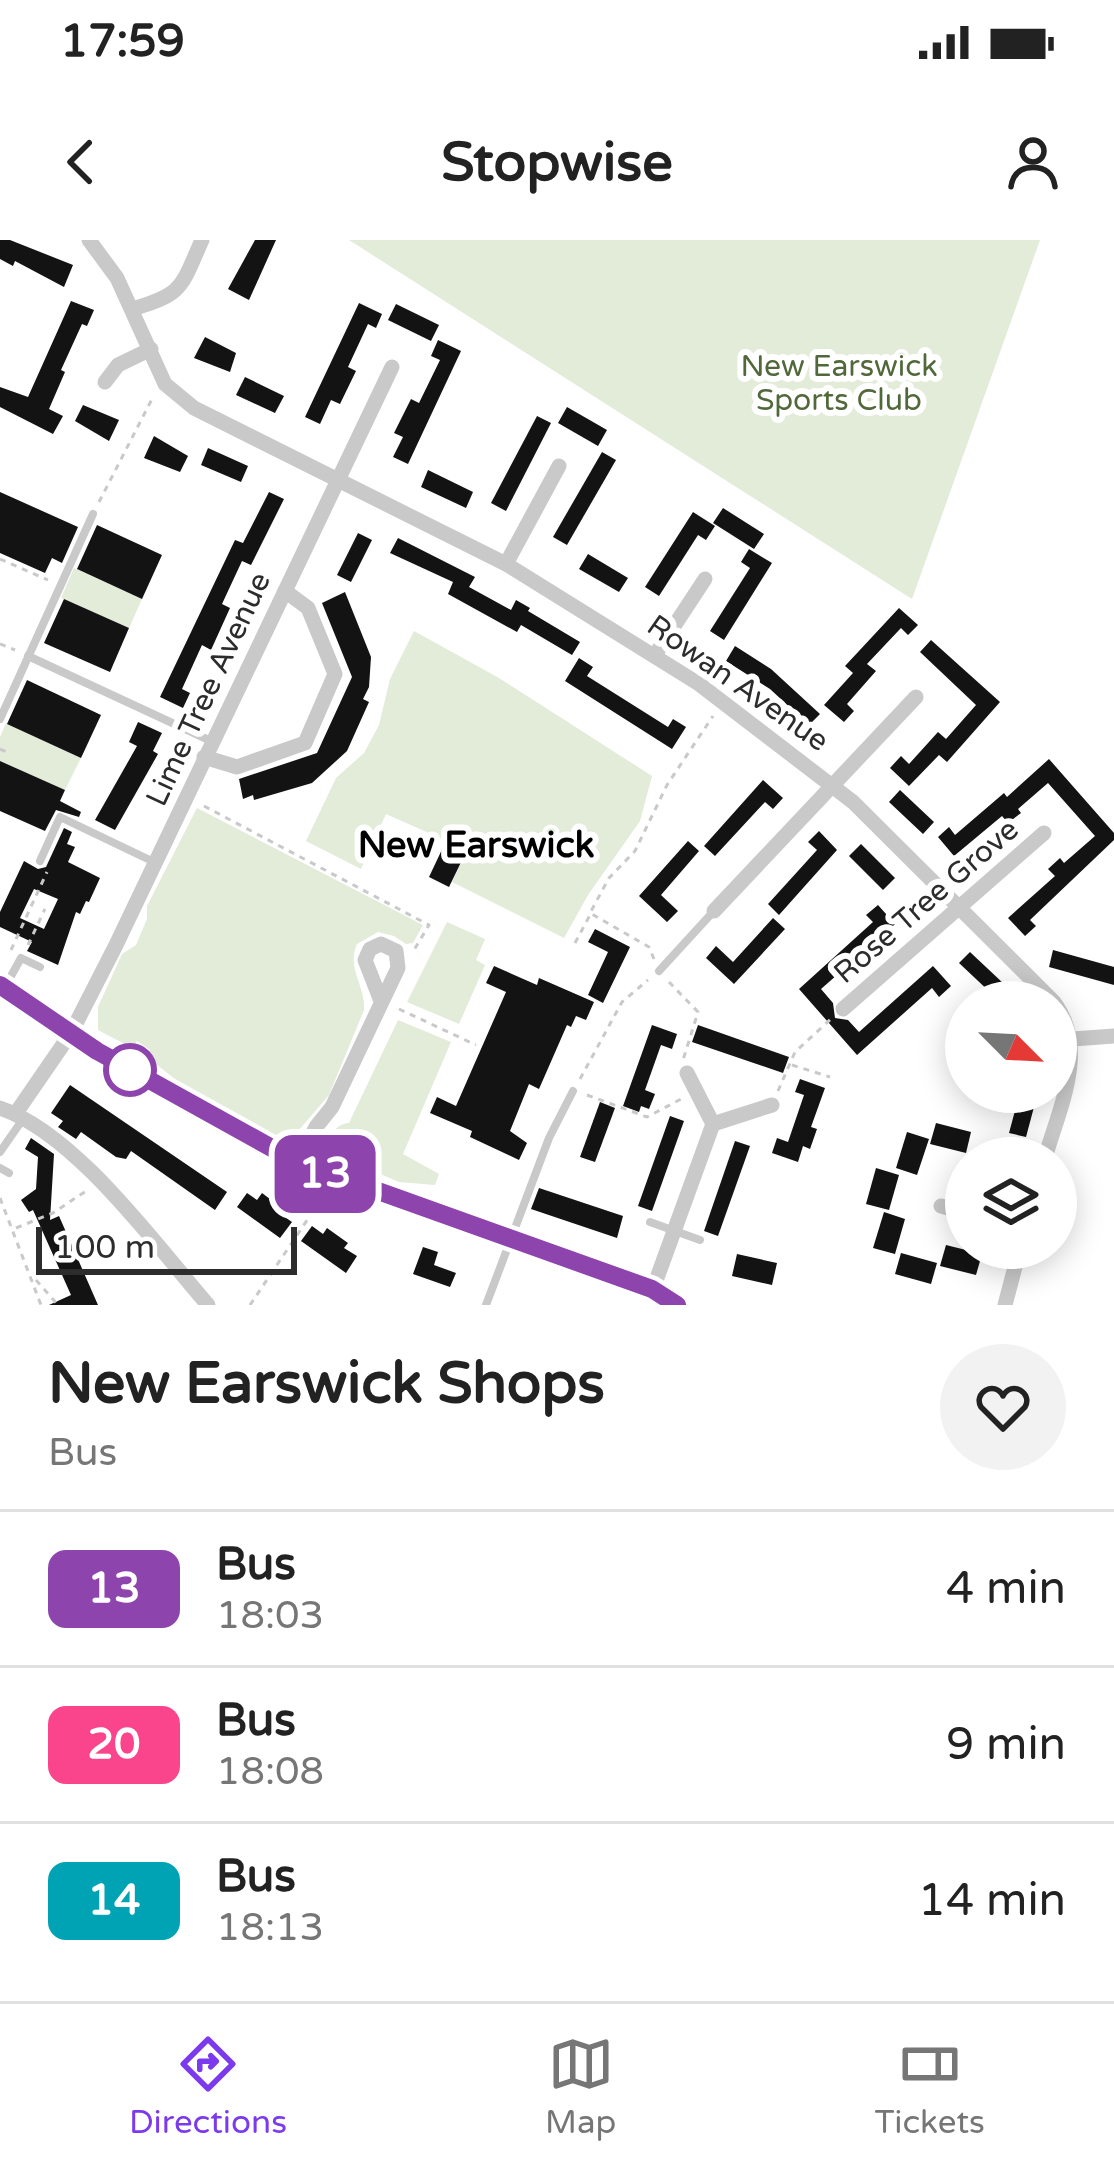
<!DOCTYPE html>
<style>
:root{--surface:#fff;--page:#f2f2f2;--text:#222;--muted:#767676;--line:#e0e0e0;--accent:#7c3aed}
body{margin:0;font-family:"Varela Round",sans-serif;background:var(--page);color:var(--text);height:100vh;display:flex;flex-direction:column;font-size:45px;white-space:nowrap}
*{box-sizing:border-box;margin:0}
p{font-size:39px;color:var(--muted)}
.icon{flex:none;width:66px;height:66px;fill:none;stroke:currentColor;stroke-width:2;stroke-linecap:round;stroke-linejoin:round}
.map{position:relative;height:1065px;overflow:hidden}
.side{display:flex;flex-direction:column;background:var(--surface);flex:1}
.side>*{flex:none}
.badge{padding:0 24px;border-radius:18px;font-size:42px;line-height:78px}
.needle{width:78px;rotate:114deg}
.tools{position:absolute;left:945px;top:741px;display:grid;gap:24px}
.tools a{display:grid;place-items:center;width:132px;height:132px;border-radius:50%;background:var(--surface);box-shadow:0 6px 30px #0003;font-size:60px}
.scale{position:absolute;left:36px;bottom:30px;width:261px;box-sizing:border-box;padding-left:12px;border:6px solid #2c2c2c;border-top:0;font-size:33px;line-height:42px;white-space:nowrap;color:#2c2c2c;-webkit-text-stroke:9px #fff;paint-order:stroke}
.map>.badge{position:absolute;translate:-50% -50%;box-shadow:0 0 0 6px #fff}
.round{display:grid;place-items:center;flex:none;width:126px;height:126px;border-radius:63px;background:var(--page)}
.headline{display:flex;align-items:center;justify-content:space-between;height:204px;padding:0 48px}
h1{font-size:57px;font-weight:700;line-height:90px}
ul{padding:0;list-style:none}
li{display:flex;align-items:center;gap:36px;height:156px;padding:0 48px;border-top:3px solid var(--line)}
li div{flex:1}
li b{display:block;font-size:45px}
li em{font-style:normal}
li .badge{min-width:132px;font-weight:700;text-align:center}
.status{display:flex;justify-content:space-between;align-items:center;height:84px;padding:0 60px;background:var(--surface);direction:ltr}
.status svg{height:33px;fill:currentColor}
header{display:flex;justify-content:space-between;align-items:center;height:156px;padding:0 48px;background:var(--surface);font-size:54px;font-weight:700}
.dock{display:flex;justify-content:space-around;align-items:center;height:168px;border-top:3px solid var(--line);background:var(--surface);font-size:33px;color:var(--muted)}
.dock a{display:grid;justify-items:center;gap:6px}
.dock .active{color:var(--accent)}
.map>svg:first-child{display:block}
</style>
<div class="status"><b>17:59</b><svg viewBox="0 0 49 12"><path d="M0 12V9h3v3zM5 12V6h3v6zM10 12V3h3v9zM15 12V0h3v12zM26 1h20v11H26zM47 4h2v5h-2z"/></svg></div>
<header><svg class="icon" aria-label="back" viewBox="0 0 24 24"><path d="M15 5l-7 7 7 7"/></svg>Stopwise<svg class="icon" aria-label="person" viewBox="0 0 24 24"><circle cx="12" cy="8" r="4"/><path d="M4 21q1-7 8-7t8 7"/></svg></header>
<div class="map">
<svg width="1114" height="1065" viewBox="0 0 1114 1065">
<rect width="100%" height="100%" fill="#fff"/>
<g fill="#e3ebd9">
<polygon points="349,0 1040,0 912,359"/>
<polygon points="74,328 142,359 129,388 61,358"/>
<polygon points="414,391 499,438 652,536 640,581 588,655 564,698 452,642 467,610 386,574 361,629 306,601 336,538 364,513 379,485 390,439"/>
<polygon points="6,483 81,518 65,550 0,521 0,497"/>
<path d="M197 568 423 685 413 703 406 704 394 696 378 692 357 704C346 729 366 746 364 770L329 855 293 897 279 899 189 850 147 817 150 810 137 801 132 808 98 790V767L122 714 136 705 147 679V666Z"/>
<polygon points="447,682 485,699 476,720 485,725 459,784 407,762"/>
<path d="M398 780 451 802 403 914 439 934 435 945 399 942 329 912C326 898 335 884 349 883Z"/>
</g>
<g fill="#131313" fill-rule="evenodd">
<polygon points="0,0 10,0 73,25 64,47 15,21 13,26 0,19"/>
<polygon points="255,0 276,0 249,60 228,49"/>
<polygon points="71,61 94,70 87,86 82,84 61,130 65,132 49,169 63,176 53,194 0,167 0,147 28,157"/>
<polygon points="359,63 382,74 376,88 368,84 348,127 356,131 340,164 331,160 320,184 305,177"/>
<polygon points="396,64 439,85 431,101 388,80"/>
<polygon points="205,97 236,113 230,132 194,118"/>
<polygon points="438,100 461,111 408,224 393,217 403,197 394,193 411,159 419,163 440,120 431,116"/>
<polygon points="245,137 284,156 275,173 236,155"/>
<polygon points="83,165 119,180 109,201 75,181"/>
<polygon points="567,167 607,190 598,206 558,183"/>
<polygon points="537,176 551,183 506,271 491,263"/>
<polygon points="154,196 188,216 180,232 144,218"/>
<polygon points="208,208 248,226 241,242 201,225"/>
<polygon points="602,212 616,220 567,305 553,297"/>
<polygon points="428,230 473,252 466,268 421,247"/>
<polygon points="0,252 78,287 62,323 52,318 45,333 0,313"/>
<polygon points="269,252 284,259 251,325 242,321 222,364 230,368 211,410 202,405 182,449 190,453 183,468 160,457 235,300 243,303"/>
<polygon points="723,268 764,294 754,309 713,283"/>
<polygon points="693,272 715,286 706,300 698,295 659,356 645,347"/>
<polygon points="97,285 162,315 142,359 77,329"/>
<polygon points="358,293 372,300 351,342 337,335"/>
<polygon points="398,298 475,337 469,347 511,370 516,360 530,368 528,371 580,402 572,415 521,385 517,392 448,354 453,342 390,313"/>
<polygon points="749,309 772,323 724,400 710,391 750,328 741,322"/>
<polygon points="588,314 628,338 619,352 579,329"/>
<polygon points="345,352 371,417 369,447 363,459 369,462 347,511 312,543 254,560 253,555 243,559 239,539 317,513 352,437 322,363"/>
<polygon points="64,359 129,388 110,432 44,403"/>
<polygon points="899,368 918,385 908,395 901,388 867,424 876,431 847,464 854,471 844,482 824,465 853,433 845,426"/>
<polygon points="931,400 1000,462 947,522 939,515 909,546 890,528 901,516 909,524 938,492 946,499 976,465 920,412"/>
<polygon points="735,406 771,429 820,474 809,485 770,449 726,421"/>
<polygon points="579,418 593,427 587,436 668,487 673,479 686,487 672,509 565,441"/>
<polygon points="27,440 101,475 81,518 7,484"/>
<polygon points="138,482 162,493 153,511 158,514 115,590 95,580 137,506 129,502"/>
<polygon points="1049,519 1114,593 1114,600 1030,680 1036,686 1025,696 1008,678 1055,636 1048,629 1060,618 1064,623 1095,596 1048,543 1018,569 1021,573 1008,583 1002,576 954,616 938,597 949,587 955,595 1004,553 1007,557"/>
<polygon points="0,521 65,550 60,561 81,572 79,577 56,570 45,591 0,571"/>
<polygon points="763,540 783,558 773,569 765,562 715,616 704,606"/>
<polygon points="900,550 934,582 923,594 889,562"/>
<path d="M64 588 72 592 67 604 75 607 68 622 100 638 89 662 86 661 80 674 76 672 58 725 27 711 32 702 0 687V672L24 621 38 629 46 627ZM34 649 58 659 44 689 20 678Z"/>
<polygon points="819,591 837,610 779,675 768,664 817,610 808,602"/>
<polygon points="446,601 467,610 449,647 429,637"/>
<polygon points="688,601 699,611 661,655 678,671 667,682 639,656"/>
<polygon points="861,604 895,638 883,650 849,616"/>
<polygon points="878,665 895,684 821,749 833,763 835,778 848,780 859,792 933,726 951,746 939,757 932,748 857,815 799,749 873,682 866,675"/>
<polygon points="773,678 785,689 734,744 706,718 716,706 733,722"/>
<polygon points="595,689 630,707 603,763 588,755 608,712 588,702"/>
<polygon points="1053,710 1114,727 1114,745 1049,727"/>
<polygon points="970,712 1004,744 993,755 959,723"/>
<polygon points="494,726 537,745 539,738 594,762 586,780 576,776 571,787 567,785 539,849 529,844 510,891 527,903 519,920 470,897 472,891 430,873 437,857 456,866 506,752 486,743"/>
<polygon points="652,785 677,794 672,809 661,805 645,850 655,854 649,869 641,866 639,872 623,866"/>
<polygon points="698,785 789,817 783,833 692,802"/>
<polygon points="800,839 825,848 811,887 817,889 810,909 803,906 798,922 772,913 777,898 788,902 804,855 795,852"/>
<polygon points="70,845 227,952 215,970 131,911 126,919 116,917 81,892 76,899 58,887 63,881 51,873"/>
<polygon points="1020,852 1038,852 1026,897 1009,893"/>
<polygon points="600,862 615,868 595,922 580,917"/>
<polygon points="670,876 684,881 652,971 638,966"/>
<polygon points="936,883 971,892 966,913 930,904"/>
<polygon points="907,892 929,899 917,935 896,928"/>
<polygon points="31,898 54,914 50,980 59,976 98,1065 49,1065 71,1055 33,970 29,972 21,960 36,949 38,917 25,909"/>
<polygon points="735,901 750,906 718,996 704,991"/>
<polygon points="876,928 899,935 889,970 866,964"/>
<polygon points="539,948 623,976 617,998 531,969"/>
<polygon points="247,953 257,960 262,953 282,968 279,973 292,982 280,998 237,967"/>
<polygon points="884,972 905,979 895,1014 873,1008"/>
<polygon points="312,986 323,994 327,988 348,1003 344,1008 357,1016 346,1033 301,1001"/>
<polygon points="946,1005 982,1014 976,1035 940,1026"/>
<polygon points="423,1007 438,1012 434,1025 456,1033 450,1047 413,1034"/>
<polygon points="901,1013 937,1023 931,1044 895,1034"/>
<polygon points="737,1014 777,1023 772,1045 732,1036"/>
</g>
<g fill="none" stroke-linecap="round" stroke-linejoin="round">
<g stroke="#c9c9c9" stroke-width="3" stroke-dasharray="6 6" stroke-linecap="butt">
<polyline points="99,262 152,159"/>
<polyline points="0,319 48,340"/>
<polyline points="0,404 15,410"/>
<polyline points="0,509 11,514"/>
<polyline points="204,566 429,685 414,710"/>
<polyline points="575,703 590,675"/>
<polyline points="28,705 45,669"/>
<polyline points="11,710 47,632"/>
<polyline points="654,719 649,707 590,673 609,638 635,611 667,545 713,476"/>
<polyline points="669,742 698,772 683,820"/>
<polyline points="399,769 476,805"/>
<polyline points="792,825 830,837"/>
<polyline points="580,839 622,762 648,740"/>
<polyline points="778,851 795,812 832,778"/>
<polyline points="587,855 647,877 683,858"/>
<polyline points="0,958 41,1065"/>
<polyline points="16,988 53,973 86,951"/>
<polyline points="36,1040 58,1065"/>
<polyline points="250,1065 324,955"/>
</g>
<g stroke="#c9c9c9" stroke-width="8">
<polyline points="28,416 211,501"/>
<polyline points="0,479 93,274"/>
<polyline points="40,621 60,577 154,622"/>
<polyline points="659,731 713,672"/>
<polyline points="5,747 21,718 40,727"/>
<polyline points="0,912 23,879"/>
<polyline points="0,928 9,933"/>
<polyline points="650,982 700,1000"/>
<polyline points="486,1065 549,898 573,851"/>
</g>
<g stroke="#c9c9c9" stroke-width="15">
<polyline points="89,0 117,38 165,144 194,168 506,324 699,444 853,562 1054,762"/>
<path d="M132 69C184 54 181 47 202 0"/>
<polyline points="105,142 118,125 151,109"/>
<polyline points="506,324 559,226"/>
<polyline points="655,415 705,339"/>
<polyline points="204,517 237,527 305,503 335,434 308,368 285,351"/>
<polyline points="714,671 916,457"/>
<polyline points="843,769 1044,593"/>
<polyline points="1073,799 1114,796"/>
<path d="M0 868C75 893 155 1004 208 1065"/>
<polyline points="16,873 71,793 116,705 392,127"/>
<polyline points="713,884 772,865"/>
<path d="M1045 918C1059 869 1088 811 1056 765"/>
<polyline points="297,922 316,887 332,867 398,728 396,711 381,704 370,709 365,720 381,761"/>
<polyline points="941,966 966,973"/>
<polyline points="653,1049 713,884 687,833"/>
<polyline points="1005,1065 1020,1008"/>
</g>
<polyline stroke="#b6b6b6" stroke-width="21" points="0,745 97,811 297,922 653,1049 677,1065"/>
</g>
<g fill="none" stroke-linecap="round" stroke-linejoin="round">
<g stroke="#fff" stroke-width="27">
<polyline id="line" points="0,745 97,811 297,922 652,1049 677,1065"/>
</g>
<use href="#line" stroke="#8e44ad" stroke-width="18"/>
</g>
<circle fill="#fff" stroke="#8e44ad" stroke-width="6" cx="130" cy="830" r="24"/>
<g text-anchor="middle" stroke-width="12" stroke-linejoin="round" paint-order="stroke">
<g font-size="30" fill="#51683a" stroke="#fff">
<text x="839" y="136">New Earswick<tspan x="839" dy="34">Sports Club</tspan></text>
</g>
<g font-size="30" fill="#2c2c2c" stroke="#fff">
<text transform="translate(738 443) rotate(35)" y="10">Rowan Avenue</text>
<text transform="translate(208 449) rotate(-65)" y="10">Lime Tree Avenue</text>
<text transform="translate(926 661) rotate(-41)" y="10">Rose Tree Grove</text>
</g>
<g font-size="36" font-weight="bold" fill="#000" stroke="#fff">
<text x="476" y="617">New Earswick</text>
</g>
</g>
</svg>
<div class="tools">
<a><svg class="needle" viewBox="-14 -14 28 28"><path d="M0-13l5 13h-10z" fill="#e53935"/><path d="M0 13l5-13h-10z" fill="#767676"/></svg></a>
<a><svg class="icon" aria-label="layers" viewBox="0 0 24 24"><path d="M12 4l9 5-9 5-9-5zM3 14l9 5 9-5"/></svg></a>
</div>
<div class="scale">100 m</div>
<b class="badge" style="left:325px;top:934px;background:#8e44ad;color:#fff">13</b>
</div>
<section class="side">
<div class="headline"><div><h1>New Earswick Shops</h1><p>Bus</p></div><a class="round"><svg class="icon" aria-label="heart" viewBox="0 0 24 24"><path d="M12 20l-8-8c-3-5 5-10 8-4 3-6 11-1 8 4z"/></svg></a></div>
<ul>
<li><span class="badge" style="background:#8e44ad;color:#fff">13</span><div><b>Bus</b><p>18:03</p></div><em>4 min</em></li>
<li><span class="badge" style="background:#fa448c;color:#fff">20</span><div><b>Bus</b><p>18:08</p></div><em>9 min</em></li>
<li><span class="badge" style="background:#00a3b4;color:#fff">14</span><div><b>Bus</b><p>18:13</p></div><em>14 min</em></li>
</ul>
</section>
<nav class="dock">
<a class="active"><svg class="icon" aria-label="directions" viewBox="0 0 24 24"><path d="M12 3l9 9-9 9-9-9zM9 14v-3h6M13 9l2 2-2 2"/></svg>Directions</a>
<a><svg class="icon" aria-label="map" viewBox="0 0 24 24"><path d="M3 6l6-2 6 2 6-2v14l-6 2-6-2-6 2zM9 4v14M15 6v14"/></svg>Map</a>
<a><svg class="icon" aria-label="tickets" viewBox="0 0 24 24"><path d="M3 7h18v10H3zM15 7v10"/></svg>Tickets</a>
</nav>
